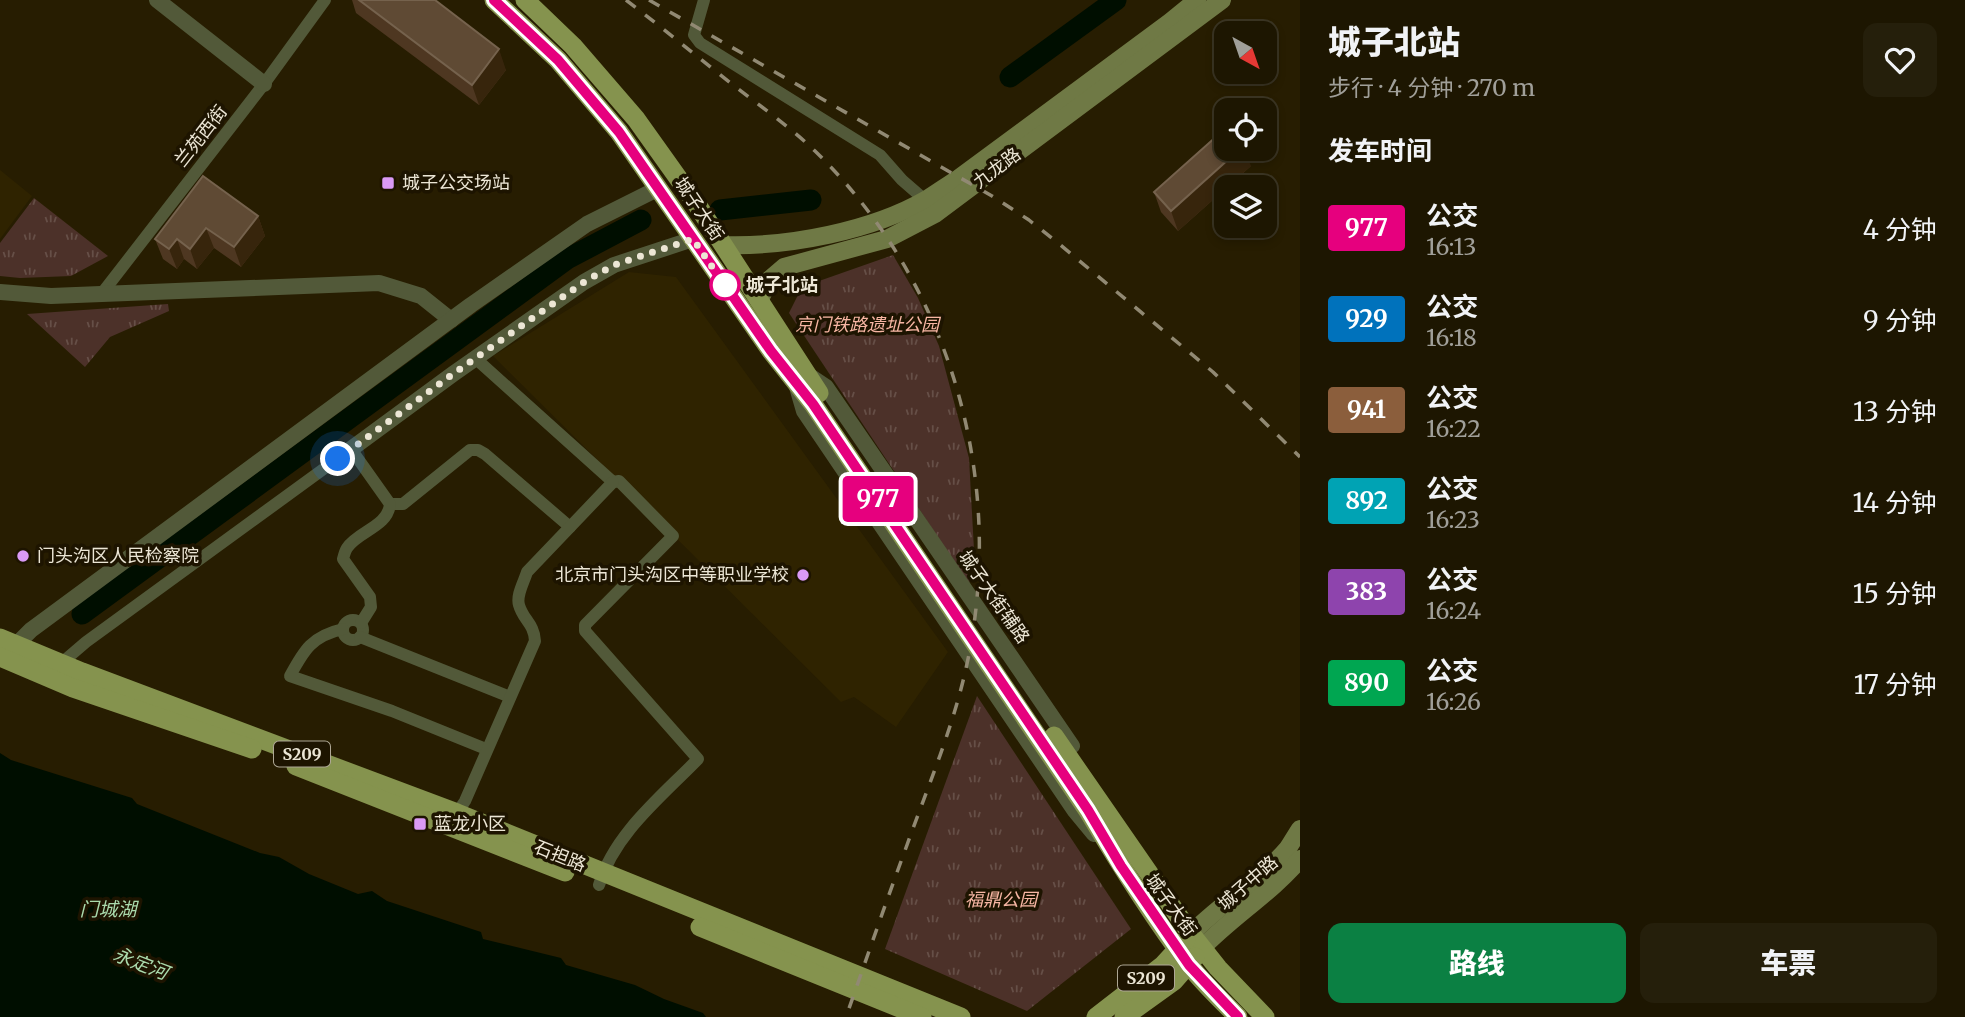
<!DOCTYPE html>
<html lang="zh">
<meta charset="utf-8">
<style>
:root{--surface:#1d1601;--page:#251f0b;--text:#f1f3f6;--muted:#a09f99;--line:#3b3523;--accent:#0b8043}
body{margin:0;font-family:Merriweather,"Noto Sans SC",serif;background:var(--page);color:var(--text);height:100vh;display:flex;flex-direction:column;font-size:26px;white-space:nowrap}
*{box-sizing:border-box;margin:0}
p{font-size:23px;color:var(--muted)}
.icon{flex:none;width:38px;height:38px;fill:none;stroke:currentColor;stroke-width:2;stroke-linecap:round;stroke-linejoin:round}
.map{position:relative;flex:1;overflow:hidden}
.panel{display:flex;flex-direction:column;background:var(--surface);width:665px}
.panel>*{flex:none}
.badge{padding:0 14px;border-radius:5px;font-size:24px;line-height:46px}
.needle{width:46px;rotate:140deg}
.tools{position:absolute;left:1214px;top:21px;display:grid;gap:14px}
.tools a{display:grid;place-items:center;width:63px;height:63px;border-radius:14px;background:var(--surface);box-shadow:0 4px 10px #0003,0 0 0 2px var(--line);font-size:35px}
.you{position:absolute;width:35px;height:35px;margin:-18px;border:5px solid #fff;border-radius:50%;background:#1a73e8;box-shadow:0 0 0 10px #1a73e833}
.map>.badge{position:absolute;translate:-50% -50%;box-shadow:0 0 0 4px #fff}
h2{padding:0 28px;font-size:26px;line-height:63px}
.round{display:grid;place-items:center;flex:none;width:74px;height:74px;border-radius:14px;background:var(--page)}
.head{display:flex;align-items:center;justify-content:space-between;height:119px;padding:0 28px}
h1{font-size:33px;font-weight:800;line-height:52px}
.button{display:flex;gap:14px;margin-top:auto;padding:14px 28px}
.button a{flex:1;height:80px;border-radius:14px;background:var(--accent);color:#fff;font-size:28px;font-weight:800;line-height:80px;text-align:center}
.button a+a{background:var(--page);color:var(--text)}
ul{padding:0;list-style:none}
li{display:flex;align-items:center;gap:21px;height:91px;padding:0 28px}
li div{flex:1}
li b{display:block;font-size:26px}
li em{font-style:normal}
li .badge{min-width:77px;font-weight:700;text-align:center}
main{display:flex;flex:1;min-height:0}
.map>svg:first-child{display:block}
</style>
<main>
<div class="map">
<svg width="1300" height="1017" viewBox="0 0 1300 1017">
<defs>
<pattern id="park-tufts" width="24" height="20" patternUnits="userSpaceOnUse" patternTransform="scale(1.75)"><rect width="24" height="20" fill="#4c3129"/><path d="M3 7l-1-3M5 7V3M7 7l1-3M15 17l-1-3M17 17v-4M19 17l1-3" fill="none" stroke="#664f47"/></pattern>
</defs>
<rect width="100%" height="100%" fill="#271d01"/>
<g fill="#2f2300">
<polygon points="0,170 32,196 0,239"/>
<polygon points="629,272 676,277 948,652 896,727 854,697 841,702 493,356"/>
</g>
<g fill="url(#park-tufts)">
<polygon points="34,198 108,256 71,276 20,278 0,276 0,243"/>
<polygon points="893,255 918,298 939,346 969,458 974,550 969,584 789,313 802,287"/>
<polygon points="168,304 169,311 110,337 85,367 27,314"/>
<polygon points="977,696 1131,929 1027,1011 885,949"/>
</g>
<polygon fill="#000e00" points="0,753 11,760 132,798 137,804 260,853 279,857 309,874 358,894 372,891 387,901 481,932 483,939 561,958 566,965 635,985 664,999 703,1013 706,1017 0,1017"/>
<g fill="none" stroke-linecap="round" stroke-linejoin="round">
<g stroke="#000e00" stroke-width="21">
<polyline points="1010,77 1116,0"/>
<polyline points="720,210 811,200"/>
<polyline points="82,614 567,259 641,220"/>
</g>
<g stroke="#525939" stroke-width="12">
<polyline points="704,0 694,35 700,43 880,155 902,180 925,200"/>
<polyline points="103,292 264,84 325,0"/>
<path d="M475 358 613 482 619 481 673 536 585 625V631L698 759C662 796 614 834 599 885"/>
<polyline points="390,504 403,504 470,450 478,450 485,454 570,527"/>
<circle cx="353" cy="630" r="10"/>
<path d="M343 629C312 636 304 650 290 676L392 711 486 749"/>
<polyline points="360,637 510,697"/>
<path d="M58 666 86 642 351 449 390 504C388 527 358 531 347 548 345 551 344 555 343 559L370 597 371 607 361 623"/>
<path d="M457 813 465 801 535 641C534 623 523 620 519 605 516 595 524 582 527 572L613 482"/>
</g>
<g stroke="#525939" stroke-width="16">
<polyline points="157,0 264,84"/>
<polyline points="0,292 51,296 379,283 421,296 451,320"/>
<polyline points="811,377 826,387 1072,746"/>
<polyline points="797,387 804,411 1075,811 1094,834"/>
<polyline points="351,449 453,374 584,282 614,265 693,239"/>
<polyline points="10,651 31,630 471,305 587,224 659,188"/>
</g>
<g stroke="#6f7945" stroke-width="18">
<path d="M724 245C788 247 872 231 927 199 938 192 948 185 959 178L1170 22 1197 0"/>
<polyline points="759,301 770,279 784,267 887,239 935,214 1222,0"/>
<path d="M1191 934C1221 903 1260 881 1288 848 1292 842 1296 835 1300 829"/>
<path d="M1202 948C1233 916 1271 893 1300 859"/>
</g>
<g stroke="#85934e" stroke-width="19">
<path d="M494 0 558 60 619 132 771 351 813 404 1088 811C1119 863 1152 916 1189 965 1204 984 1221 1000 1238 1017"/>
<polyline points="525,0 573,46 636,119 698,206 819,393"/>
<polyline points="0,638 82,672 457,813 961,1017"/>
<polyline points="0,657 73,688 252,749"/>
<polyline points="1054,736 1191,934 1218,968 1265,1017"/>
<polyline points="296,766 565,872"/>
<polyline points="700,927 922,1017"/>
<polyline points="1096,1017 1163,965 1186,940"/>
<polyline points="1124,1017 1174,981 1195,957"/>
</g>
<g stroke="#918973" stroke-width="3.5" stroke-dasharray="12 12" stroke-linecap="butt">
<path d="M626 0C664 29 700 59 737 88 763 108 791 128 815 151 954 286 1009 490 964 677 950 735 927 789 907 845 886 902 866 960 846 1017"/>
<polyline points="649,0 992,196 1029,220 1058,243 1213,372 1300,457"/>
</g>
</g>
<g fill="#4e3721">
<polygon points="352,0 435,0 506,70 479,105 356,13"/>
<polygon points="1251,166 1178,231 1161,212 1154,192"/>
<polygon points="258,216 265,236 241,267 214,248 197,269 184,259 177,269 163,259 155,239"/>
</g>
<g fill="#37250c">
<polygon points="499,49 506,70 479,105 472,85"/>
<polygon points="1240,149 1244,149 1251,166 1178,231 1171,211"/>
<polygon points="258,216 265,236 241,267 234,247"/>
<polygon points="206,228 214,248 197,269 190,249"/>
<polygon points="177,239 184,259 177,269 169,249"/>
</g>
<g fill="#5f4a34" stroke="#75624d" stroke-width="2">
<polygon points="359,0 435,0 499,49 472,85"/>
<polygon points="1227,127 1227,149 1240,149 1171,211 1154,192"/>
<polygon points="203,176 258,216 234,247 206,228 190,249 177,239 169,249 155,239"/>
</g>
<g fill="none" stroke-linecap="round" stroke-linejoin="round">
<g stroke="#fff" stroke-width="16">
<polyline id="line" points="494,0 558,60 619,132 771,351 813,404 1088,810 1121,866 1189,965 1238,1017"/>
</g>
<use href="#line" stroke="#e6007e" stroke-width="10"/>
<polyline stroke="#ece6d5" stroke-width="7" stroke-dasharray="0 12.6" points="338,459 453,374 584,282 614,265 693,239 728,290 725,285"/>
</g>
<g fill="#da9af6" stroke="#1d1400" stroke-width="2.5">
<rect x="381" y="176" width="14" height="14" rx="3.5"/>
<circle cx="23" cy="556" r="7"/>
<circle cx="803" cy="575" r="7"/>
<rect x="413" y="817" width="14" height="14" rx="3.5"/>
</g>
<circle fill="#fff" stroke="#e6007e" stroke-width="3.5" cx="725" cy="285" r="14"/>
<g text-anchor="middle" stroke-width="7" stroke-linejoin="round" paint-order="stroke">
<g fill="#1d1400" stroke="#aea795" stroke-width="2">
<rect x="274" y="741.5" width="56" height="25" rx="5"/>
<rect x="1118" y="965.5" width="56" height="25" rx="5"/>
</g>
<g font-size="16" font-weight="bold" fill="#ece6d5">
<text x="302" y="760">S209</text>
<text x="1146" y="984">S209</text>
</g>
<g font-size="18" fill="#ece6d5" stroke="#1d1400">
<text transform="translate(201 136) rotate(-52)" y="6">兰苑西街</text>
<text transform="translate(997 168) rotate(-37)" y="6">九龙路</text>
<text transform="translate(699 209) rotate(56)" y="6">城子大街</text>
<text transform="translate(994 597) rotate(55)" y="6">城子大街辅路</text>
<text transform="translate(560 856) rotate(22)" y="6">石担路</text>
<text transform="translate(1248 883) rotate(-41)" y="6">城子中路</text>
<text transform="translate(1171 905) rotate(54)" y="6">城子大街</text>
</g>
<g font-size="18" fill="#ece6d5" stroke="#1d1400" text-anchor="start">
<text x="402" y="189">城子公交场站</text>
<text x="37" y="562">门头沟区人民检察院</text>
<text x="789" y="581" text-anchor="end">北京市门头沟区中等职业学校</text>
<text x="434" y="830">蓝龙小区</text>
</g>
<g font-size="18" font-weight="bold" fill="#ece6d5" stroke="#1d1400" text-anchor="start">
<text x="746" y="291">城子北站</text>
</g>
<g font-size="18" font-style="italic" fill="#f7b6a3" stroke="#1d1400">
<text x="867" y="331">京门铁路遗址公园</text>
<text x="1001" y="906">福鼎公园</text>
</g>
<g font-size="19" font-style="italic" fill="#aadaac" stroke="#1d1400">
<text x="108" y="916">门城湖</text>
<text transform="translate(141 963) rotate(21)" y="7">永定河</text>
</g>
</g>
</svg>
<div class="tools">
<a><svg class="needle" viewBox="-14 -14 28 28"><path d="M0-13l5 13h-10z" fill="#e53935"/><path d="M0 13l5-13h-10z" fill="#a09f99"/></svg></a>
<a><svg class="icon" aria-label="locate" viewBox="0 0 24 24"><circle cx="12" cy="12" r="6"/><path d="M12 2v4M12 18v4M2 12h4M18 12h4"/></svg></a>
<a><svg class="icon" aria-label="layers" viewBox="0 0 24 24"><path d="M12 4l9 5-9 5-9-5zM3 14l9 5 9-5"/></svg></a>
</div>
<div class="you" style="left:338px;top:459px"></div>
<b class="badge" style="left:878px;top:499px;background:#e6007e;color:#fff">977</b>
</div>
<section class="panel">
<div class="head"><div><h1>城子北站</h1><p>步行 · 4 分钟 · 270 m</p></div><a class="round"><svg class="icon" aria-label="heart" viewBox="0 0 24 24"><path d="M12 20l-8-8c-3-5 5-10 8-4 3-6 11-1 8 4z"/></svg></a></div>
<h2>发车时间</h2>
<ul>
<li><span class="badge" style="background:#e6007e;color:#fff">977</span><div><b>公交</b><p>16:13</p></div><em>4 分钟</em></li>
<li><span class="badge" style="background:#0072bc;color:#fff">929</span><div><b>公交</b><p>16:18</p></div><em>9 分钟</em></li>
<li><span class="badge" style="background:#8b5e3c;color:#fff">941</span><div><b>公交</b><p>16:22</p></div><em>13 分钟</em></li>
<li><span class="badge" style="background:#00a3b4;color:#fff">892</span><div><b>公交</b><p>16:23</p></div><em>14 分钟</em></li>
<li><span class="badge" style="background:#8e44ad;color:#fff">383</span><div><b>公交</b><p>16:24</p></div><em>15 分钟</em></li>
<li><span class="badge" style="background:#00a651;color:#fff">890</span><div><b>公交</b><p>16:26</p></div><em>17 分钟</em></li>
</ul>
<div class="button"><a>路线</a><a>车票</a></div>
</section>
</main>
